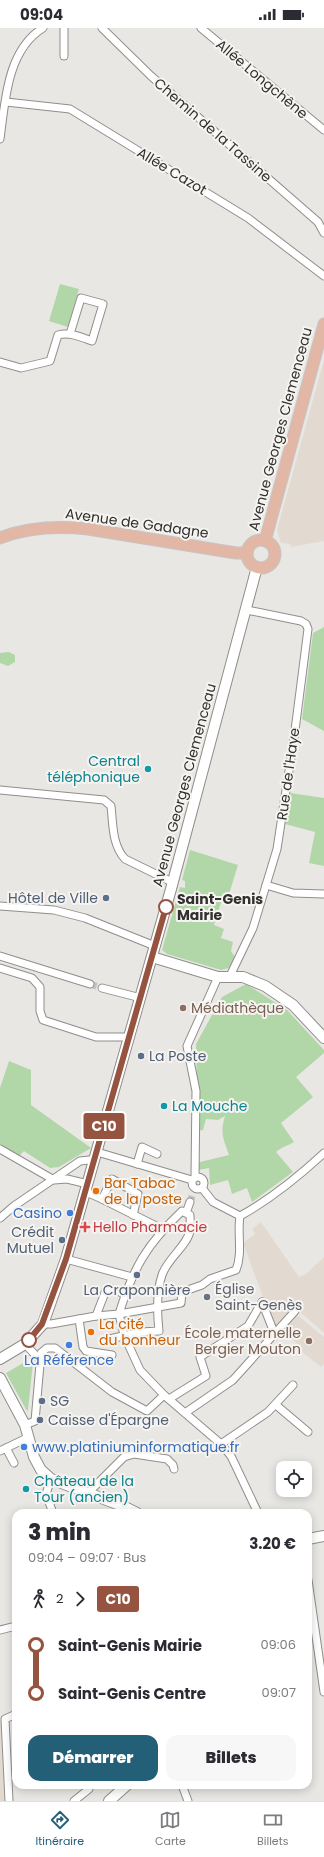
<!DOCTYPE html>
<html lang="fr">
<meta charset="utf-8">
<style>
:root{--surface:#fff;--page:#f7f7f7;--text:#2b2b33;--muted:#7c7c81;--line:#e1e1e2;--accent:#245f78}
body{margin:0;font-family:Poppins,sans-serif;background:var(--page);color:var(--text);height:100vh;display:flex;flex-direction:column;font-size:15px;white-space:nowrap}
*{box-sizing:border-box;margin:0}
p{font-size:13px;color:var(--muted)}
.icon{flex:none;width:22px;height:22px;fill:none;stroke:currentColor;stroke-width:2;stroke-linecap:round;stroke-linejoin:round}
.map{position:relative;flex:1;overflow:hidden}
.sheet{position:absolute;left:12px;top:1481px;width:300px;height:280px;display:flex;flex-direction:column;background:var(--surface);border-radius:12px;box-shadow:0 2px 10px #0003}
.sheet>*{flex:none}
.badge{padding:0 8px;border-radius:3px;font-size:14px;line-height:26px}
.buttons{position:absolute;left:276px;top:1433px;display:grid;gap:8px}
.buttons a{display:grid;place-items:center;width:36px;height:36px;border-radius:8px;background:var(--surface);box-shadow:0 2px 10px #0003;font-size:20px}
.map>.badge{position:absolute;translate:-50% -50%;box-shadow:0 0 0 2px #fff}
.legs{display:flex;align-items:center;gap:6px;height:44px;padding:0 16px;font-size:13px}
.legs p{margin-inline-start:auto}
.summary{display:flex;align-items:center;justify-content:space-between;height:68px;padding:0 16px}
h1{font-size:22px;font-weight:800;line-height:30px}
.cta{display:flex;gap:8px;margin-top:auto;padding:8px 16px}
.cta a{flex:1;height:46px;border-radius:12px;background:var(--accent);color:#fff;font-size:16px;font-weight:800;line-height:46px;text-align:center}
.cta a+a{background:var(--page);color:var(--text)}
ul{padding:0 16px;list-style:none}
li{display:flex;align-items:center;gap:14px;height:48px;font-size:15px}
li i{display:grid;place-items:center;width:6px;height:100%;margin:0 5px;background:currentColor}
li i::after{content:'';width:10px;height:10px;margin:-5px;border:3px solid;border-radius:50%;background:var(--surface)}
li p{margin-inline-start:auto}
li:first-child i{background:linear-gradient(#0000 50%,currentColor 0)}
li:last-child i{background:linear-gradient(currentColor 50%,#0000 0)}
.status{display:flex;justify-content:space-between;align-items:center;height:28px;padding:0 20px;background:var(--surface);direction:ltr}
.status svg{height:11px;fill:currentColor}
.tabs{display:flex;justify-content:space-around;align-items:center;height:56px;border-top:1px solid var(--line);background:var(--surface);font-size:11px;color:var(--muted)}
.tabs a{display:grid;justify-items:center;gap:2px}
.tabs .active{color:var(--accent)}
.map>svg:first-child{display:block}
</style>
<div class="status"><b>09:04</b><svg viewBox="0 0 49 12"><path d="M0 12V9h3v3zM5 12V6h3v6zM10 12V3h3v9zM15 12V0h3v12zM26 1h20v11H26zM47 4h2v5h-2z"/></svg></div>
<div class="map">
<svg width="324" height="1773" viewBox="0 0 324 1773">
<rect width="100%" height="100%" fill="#e9e7e3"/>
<g fill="#e2dad1">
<polygon points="324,332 324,513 291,519 290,516 281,515 277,502"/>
<polygon points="261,1194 299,1249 306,1246 324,1229 324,1305 299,1283 275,1301 243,1215 255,1206 252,1201"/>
<polygon points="296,1286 324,1309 324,1336 321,1339 297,1320 299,1317 281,1303"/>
<polygon points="0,1693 2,1694 5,1773 0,1773"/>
</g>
<g fill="#b1d7a8">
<polygon points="60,256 79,261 68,299 49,293"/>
<polygon points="324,599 324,703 302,691 313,605"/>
<polygon points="9,624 15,627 15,634 8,638 0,635 0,625"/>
<polygon points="290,765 324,770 324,838 309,835 315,804 285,796"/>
<polygon points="190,822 238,837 229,866 224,865 214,897 224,901 221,910 233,914 231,923 235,929 229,940 221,942 167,926 162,922 180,859 185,860 185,853 182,852"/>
<path d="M246 956 287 982 324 1022V1025L296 1049 313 1069 281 1095 294 1114C288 1118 283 1118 276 1124L293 1144 252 1174 247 1160 232 1166 228 1152 210 1157 209 1140 198 1142 196 1135 229 1127C223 1110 220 1105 225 1088L218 1092 206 1091 203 1102 198 1103 196 1016 222 969Z"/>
<polygon points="9,1033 31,1042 31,1077 91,1120 59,1139 50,1140 24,1123 18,1129 0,1118 0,1060"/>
<polygon points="25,1334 33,1334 28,1382 27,1383 6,1345"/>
</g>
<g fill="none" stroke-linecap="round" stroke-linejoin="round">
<g stroke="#c4c2bf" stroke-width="7" stroke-dasharray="7 3.5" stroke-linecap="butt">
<polyline points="90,956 102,960"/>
<polyline points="190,1174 192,1168"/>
</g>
<g stroke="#908e8b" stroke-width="9">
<g id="street">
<polyline points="102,0 151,48 318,194 324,205"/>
<polyline points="201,0 324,102"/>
<polyline points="64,28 64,0"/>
<polyline points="6,74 70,81 248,190 324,248"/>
<path d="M0 111C5 74 7 22 43 0"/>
<path d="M0 334 21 340 50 333 58 307C70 304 81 309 92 313L103 276 81 270 70 306"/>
<path d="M0 762 104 772 111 778C113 796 112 817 125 831L172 854"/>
<polyline points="266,857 293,865 324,866"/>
<polyline points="0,878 54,882 85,890 155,918"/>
<polyline points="0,928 90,956"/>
<polyline points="0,940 32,950 40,959 40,983 43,992 96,1009 130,1009"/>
<polyline points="229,950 253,900 277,821 294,710 308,601 306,596 301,593 247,582"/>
<polyline points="102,960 141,970"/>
<polyline points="0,1121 54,1152 67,1151 88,1156"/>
<polyline points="97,1124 192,1152"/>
<polyline points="137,1136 142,1119 157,1126"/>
<circle cx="198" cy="1155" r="6"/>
<polyline points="195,1149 196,1063 187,1018 218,949"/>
<polyline points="202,1160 213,1174 240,1188"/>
<polyline points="86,1164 102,1171 162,1201"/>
<polyline points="102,1171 112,1151 138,1166 133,1187"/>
<polyline points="186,1185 190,1174"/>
<path d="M240 1188C271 1171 297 1150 324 1125"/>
<polyline points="0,1190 14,1178 80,1133 89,1132 95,1133"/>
<polyline points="66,1231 132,1249"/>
<polyline points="262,1274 275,1307"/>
<polyline points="119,1286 124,1307 140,1342 164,1367 221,1416 231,1428 258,1485"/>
<polyline points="96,1288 106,1262 109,1260 125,1266"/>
<polyline points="79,1291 83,1319 86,1323 112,1327"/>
<path d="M43 1296H51L96 1288 119 1286 181 1275 182 1264 202 1257 210 1251 236 1242C243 1225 237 1206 240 1188"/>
<path d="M105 1312 141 1304 159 1303C157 1285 156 1265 162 1247 167 1231 187 1218 190 1203 191 1198 190 1192 190 1187L182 1183C147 1216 133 1240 119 1286"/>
<polyline points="25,1316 40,1332"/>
<polyline points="169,1371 206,1348 200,1329 248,1298 262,1274"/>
<polyline points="276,1377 308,1404"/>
<polyline points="185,1385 233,1352 295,1283"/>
<polyline points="25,1397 35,1393 41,1325 47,1320 55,1320 112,1364 147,1383 164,1367"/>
<polyline points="221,1416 268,1384 293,1357"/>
<polyline points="6,1420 14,1435"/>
<polyline points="0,1423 29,1409"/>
<polyline points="51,1451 46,1466 53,1485"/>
<polyline points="88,1465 124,1429 134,1426 167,1431 173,1437 174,1441"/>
<polyline points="308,1552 324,1664"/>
<polyline points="0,1602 16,1598"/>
<polyline points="182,1757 188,1773"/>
<polyline points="9,1773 5,1691 16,1686"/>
<polyline points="74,1773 89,1761 89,1757"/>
</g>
</g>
<g stroke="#908e8b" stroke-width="12">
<g id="secondary">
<polyline points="152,929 218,949 243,949 265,958 293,977 324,1010"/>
<polyline points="0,1331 25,1316 43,1296 66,1231 171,861 257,539"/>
<polyline points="0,1350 25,1397 34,1429 41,1442 51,1451 125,1479 137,1485"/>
<polyline points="308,1511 324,1508"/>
<polyline points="109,1773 127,1757"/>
</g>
</g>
<g stroke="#c5c5c5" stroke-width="13">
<g id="primary">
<path d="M0 510C28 499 59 498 88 501L236 525H247"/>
<circle cx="261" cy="526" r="14"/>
<polyline points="265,513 324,296"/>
</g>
</g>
<use href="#street" stroke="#fff" stroke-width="7"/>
<use href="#secondary" stroke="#fff" stroke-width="10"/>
<use href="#primary" stroke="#e3b7a6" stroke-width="11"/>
</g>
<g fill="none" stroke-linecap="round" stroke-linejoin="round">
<g stroke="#fff" stroke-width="9">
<polyline id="line-1" points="29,1312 42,1296 66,1231 166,879"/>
</g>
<use href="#line-1" stroke="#965340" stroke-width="6"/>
</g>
<g fill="#0f9aa8" stroke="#f6f4f0" stroke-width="1.5">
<circle cx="148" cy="741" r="4"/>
<circle cx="164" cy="1078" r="4"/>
<circle cx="26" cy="1461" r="4"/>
</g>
<g fill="#5c6f8a" stroke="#f6f4f0" stroke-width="1.5">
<circle cx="106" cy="870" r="4"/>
<circle cx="141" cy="1028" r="4"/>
<circle cx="62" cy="1212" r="4"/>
<circle cx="137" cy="1247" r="4"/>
<circle cx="42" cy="1373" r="4"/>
<circle cx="40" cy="1392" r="4"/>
</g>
<g fill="#fff" stroke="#965340" stroke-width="2">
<circle cx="166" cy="879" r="7"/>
<circle cx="29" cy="1312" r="7"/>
</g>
<g fill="#8d6e63" stroke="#f6f4f0" stroke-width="1.5">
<circle cx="183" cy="980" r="4"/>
<circle cx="309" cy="1313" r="4"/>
</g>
<g fill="#e8710a" stroke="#f6f4f0" stroke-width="1.5">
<circle cx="96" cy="1163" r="4"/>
<circle cx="91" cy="1304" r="4"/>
</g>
<g fill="#3f7fe0" stroke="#f6f4f0" stroke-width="1.5">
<circle cx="70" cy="1185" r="4"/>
<circle cx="69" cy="1317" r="4"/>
<circle cx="24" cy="1419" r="4"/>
</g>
<path fill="#e0444e" stroke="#f6f4f0" stroke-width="1.5" d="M83 1193h4v4h4v4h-4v4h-4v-4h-4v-4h4z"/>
<circle fill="#6b7280" stroke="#f6f4f0" stroke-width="1.5" cx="207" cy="1269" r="4"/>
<g text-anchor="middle" stroke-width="4" stroke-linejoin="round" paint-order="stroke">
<g font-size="14" fill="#31302f" stroke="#f6f4f0">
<text transform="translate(262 51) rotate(40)" y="5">Allée Longchêne</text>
<text transform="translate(213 102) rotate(41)" y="5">Chemin de la Tassine</text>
<text transform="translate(172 143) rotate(31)" y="5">Allée Cazot</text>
<text transform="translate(280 401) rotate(-75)" y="5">Avenue Georges Clemenceau</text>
<text transform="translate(137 495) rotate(8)" y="5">Avenue de Gadagne</text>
<text transform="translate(288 746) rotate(-82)" y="5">Rue de l'Haye</text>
<text transform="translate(184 757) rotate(-75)" y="5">Avenue Georges Clemenceau</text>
</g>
<g font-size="14" fill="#0d838f" stroke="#f6f4f0" text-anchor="start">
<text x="140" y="738" text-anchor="end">Central<tspan x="140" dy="16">téléphonique</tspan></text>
<text x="172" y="1083">La Mouche</text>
<text x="34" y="1458">Château de la<tspan x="34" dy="16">Tour (ancien)</tspan></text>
</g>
<g font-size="14" fill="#4e5e75" stroke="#f6f4f0" text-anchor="start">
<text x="98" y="875" text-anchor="end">Hôtel de Ville</text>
<text x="149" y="1033">La Poste</text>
<text x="54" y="1209" text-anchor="end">Crédit<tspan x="54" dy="16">Mutuel</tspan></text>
<text x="137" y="1267" text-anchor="middle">La Craponnière</text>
<text x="50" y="1378">SG</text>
<text x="48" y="1397">Caisse d'Épargne</text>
</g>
<g font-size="14" font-weight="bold" fill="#31302f" stroke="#f6f4f0" text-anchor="start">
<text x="177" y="876">Saint-Genis<tspan x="177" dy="16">Mairie</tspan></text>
</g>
<g font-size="14" fill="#785e54" stroke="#f6f4f0" text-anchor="start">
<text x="191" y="985">Médiathèque</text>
<text x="301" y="1310" text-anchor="end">École maternelle<tspan x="301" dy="16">Bergier Mouton</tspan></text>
</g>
<g font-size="14" fill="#c56008" stroke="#f6f4f0" text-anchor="start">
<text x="104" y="1160">Bar Tabac<tspan x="104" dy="16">de la poste</tspan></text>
<text x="99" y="1301">La cité<tspan x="99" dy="16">du bonheur</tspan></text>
</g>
<g font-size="14" fill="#366cbe" stroke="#f6f4f0" text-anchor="end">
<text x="62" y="1190">Casino</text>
<text x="69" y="1337" text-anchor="middle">La Référence</text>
<text x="32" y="1424" text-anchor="start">www.platiniuminformatique.fr</text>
</g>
<g font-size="14" fill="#be3a42" stroke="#f6f4f0" text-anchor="start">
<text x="93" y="1204">Hello Pharmacie</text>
</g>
<g font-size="14" fill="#5b616d" stroke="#f6f4f0" text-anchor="start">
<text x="215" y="1266">Église<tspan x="215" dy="16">Saint-Genès</tspan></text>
</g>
</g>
</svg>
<div class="buttons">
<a><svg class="icon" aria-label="locate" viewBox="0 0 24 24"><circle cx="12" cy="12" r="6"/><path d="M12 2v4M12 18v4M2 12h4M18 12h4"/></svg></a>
</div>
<b class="badge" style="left:104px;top:1098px;background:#965340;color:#fff">C10</b>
<section class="sheet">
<div class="summary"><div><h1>3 min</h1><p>09:04 – 09:07 · Bus</p></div><b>3.20 €</b></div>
<div class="legs"><svg class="icon" aria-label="walk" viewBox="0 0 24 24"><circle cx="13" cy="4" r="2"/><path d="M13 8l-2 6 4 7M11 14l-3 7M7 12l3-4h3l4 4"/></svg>2<svg class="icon" aria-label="forward" viewBox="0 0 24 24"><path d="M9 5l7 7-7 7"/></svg><b class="badge" style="background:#965340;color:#fff">C10</b></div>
<ul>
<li><i style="color:#965340"></i><b>Saint-Genis Mairie</b><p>09:06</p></li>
<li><i style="color:#965340"></i><b>Saint-Genis Centre</b><p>09:07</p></li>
</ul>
<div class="cta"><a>Démarrer</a><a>Billets</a></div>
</section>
</div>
<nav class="tabs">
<a class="active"><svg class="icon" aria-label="directions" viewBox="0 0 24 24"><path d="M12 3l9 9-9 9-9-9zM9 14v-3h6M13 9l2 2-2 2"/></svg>Itinéraire</a>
<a><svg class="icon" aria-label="map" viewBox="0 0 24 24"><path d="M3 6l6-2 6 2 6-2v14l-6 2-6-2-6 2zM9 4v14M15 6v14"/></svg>Carte</a>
<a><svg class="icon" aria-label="tickets" viewBox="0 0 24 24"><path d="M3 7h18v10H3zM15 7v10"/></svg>Billets</a>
</nav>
